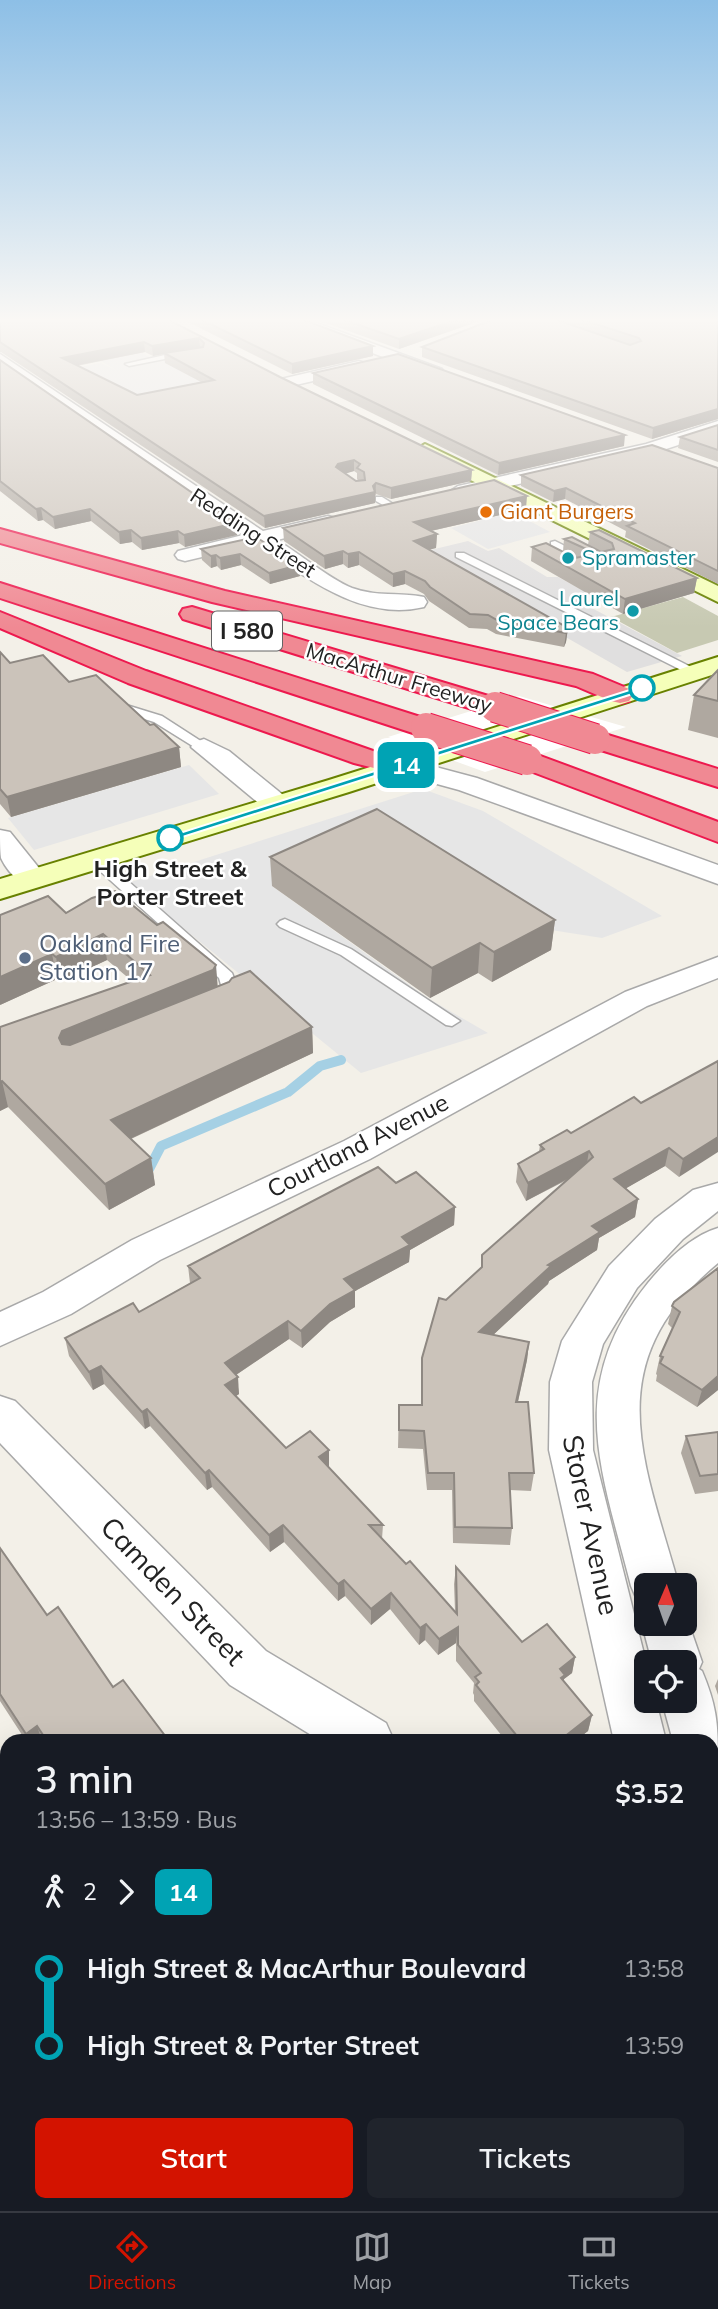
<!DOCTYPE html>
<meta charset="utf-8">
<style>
:root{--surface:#171b24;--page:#20242c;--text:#f1f3f6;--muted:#9ea1a6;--line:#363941;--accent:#d31300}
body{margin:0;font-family:Mulish,sans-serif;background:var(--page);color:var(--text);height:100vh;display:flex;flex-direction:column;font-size:26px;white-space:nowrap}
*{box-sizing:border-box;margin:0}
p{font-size:23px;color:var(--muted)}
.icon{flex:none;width:38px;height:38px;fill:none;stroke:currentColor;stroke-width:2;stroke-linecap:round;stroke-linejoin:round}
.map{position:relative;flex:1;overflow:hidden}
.details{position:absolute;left:0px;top:1734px;width:719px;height:478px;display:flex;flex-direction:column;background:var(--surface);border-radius:21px 21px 0 0;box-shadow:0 7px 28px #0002}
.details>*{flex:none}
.badge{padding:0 14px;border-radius:10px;font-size:24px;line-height:46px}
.needle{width:46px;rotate:2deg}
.controls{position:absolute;left:634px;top:1573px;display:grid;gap:14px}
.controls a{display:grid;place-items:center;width:63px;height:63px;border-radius:10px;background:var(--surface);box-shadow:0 7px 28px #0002;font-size:35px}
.map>.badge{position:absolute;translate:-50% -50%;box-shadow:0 0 0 4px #fff}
.legs{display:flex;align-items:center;gap:10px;height:77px;padding:0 35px;font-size:23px}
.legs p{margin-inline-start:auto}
.summary{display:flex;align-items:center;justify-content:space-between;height:119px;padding:0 35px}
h1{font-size:38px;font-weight:600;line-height:52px}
.action{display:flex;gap:14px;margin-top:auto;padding:14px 35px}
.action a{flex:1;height:80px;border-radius:10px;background:var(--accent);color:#fff;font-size:28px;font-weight:600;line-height:80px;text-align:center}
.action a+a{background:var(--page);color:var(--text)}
ul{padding:0 35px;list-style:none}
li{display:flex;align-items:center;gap:24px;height:77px;font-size:26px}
li i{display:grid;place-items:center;width:10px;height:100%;margin:0 9px;background:currentColor}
li i::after{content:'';width:18px;height:18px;margin:-9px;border:5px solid;border-radius:50%;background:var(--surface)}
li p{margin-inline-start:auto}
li:first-child i{background:linear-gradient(#0000 50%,currentColor 0)}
li:last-child i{background:linear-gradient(currentColor 50%,#0000 0)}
.tab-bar{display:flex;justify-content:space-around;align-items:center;height:98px;border-top:2px solid var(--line);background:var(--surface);font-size:19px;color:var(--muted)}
.tab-bar a{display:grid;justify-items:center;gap:4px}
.tab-bar .on{color:var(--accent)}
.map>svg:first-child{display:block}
</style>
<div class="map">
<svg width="718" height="2211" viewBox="0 0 718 2211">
<rect width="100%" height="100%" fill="#f3f0e8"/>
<polygon fill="#e0dfdf" points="468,541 488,551 499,548 547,577 558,577 573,585 602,601 588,606 682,656 627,672 418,553"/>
<polygon fill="#c7c9b2" points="683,597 718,616 718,640 677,653 611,617"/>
<g fill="#e6e6e6">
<polygon points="130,346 158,362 192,356 252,382 152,400 44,374 101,363 116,370 84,351"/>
<polygon points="513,512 550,532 488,549 451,528"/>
<polygon points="189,765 219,794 34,850 8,818"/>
<polygon points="423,789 483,811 662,916 602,938 272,886 429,999 488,1033 361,1073 128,883"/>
</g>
<polygon fill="#fff" points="519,696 626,727 485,772 388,737"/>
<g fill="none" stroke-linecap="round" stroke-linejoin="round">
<polyline stroke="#a5d0e4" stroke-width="10" points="148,1171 161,1146 288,1092 320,1066 341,1060"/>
<g stroke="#a9a9a9" stroke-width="3">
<g id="service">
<polygon points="187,350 190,354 129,366 125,364"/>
<polygon points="376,497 382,497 398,507 390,509 376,501"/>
<polygon points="555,541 589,558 590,560 581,562 551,546 551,542"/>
<polygon points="456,553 464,553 701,672 691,675 456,557"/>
<polygon points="123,704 162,716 210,747 209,750 199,750 154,722 119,711 117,708"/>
<polygon points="96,856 101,857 232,973 238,988 229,1006 223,1007 215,1002 222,988 219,978 91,863 89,860"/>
<polygon points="285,919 351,949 460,1021 452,1026 446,1025 341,955 280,927 277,924 280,921"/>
</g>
</g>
<g stroke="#a9a9a9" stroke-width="3">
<g id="minor">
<polygon points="281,318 303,318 442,369 444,372 436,377 430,375"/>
<path d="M0 354 263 531 328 516 335 518 338 522 335 526 277 540C300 554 328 578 352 588 376 597 400 592 424 597L427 602 424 607C361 622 306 577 257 544L185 561 178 559 175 555 178 551 243 535 0 366Z"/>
<polygon points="359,361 365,363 367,366 365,369 287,387 279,382 281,379"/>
<polygon points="718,421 718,432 657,452 458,498 449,492 458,486 646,444"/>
<polygon points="204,739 229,751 288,799 292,805 288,811 278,813 268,811 191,747 195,742"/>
<polygon points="402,758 477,778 718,865 718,884 459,790 393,772 389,766 393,760"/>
<path d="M0 830 10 832 43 873 48 879 43 885C25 890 9 875 1 858 0 850 0 838 0 830Z"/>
<polygon points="718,957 718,978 647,1006 370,1159 160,1260 71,1314 0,1346 0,1312 43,1292 132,1240 344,1141 625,992"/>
<polygon points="718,1183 718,1211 683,1239 637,1288 603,1344 592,1382 593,1450 646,1662 646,1701 656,1701 666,1741 614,1741 549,1450 550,1382 562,1341 609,1266 655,1219 693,1190"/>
<path d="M718 1228V1263C597 1363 643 1458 679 1586H646V1604L638 1602 631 1586C602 1471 564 1387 648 1283 666 1261 691 1236 718 1228Z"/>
<polygon points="0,1396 15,1401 266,1651 386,1723 394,1741 321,1741 230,1685 0,1443"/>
<path d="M684 1610 702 1662 699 1669 702 1671C716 1704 718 1722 718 1757L712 1761V1741H673L662 1701H684V1662H652L642 1624 646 1615V1624H684Z"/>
<polygon points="712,1762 718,1764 718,1836 712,1833"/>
<polygon points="712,1959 718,1961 718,2063 712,2060"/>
<polygon points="7,2084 7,2149 0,2152 0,2087"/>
</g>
</g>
<g stroke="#688100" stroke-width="4">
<g id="secondary">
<polygon points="425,444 718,586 718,602 418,454 415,450"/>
<polygon points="718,657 718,673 349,792 0,899 0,879 329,780"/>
</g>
</g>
<g stroke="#ed194e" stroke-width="4">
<g id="motorway">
<polygon points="0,529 225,591 593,674 629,689 633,695 629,701 620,703 611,701 576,686 212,602 0,543"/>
<polygon points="0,583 436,722 440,728 436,734 426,736 416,734 0,598"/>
<polygon points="192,607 505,701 509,707 505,713 495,715 485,713 183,619 180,614 183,609"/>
<polygon points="0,612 146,671 373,751 412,760 416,766 412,772 402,775 354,763 128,683 0,628"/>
<polygon points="595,731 718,769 718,787 585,745 581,739 585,733"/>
<polygon points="527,751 718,822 718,842 517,766 513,760 517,754"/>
</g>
</g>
<use href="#service" fill="#fff" fill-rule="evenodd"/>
<use href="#minor" fill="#fff" fill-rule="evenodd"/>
<use href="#secondary" fill="#f5ffb9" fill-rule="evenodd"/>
<use href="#motorway" fill="#f08993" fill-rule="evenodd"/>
<g stroke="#ed194e" stroke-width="32" stroke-linecap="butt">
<g id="motorway-bridge">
<polyline points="495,707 595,739"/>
<polyline points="426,728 527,760"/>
</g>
</g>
<use href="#motorway-bridge" stroke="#f08993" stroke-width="30"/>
</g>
<g fill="#afa8a0" fill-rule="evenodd">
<path d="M165 318 280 377 472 470 471 481 391 499 376 494 375 496V503L265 528 1 352H0V319ZM145 352 153 356 164 354 165 363 201 382 137 395 77 366ZM354 471 357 473V479L359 481H356L345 473Z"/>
<polygon points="180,318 299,318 373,346 373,356 292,374"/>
<polygon points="312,318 488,318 399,349"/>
<polygon points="497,318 718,318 718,419 652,439 422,357 422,347"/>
<polygon points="0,360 237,535 185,547 179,543 142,550 132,542 120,544 91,521 55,529 43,520 38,521 0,491"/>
<polygon points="313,373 624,446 498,475 313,384"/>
<polygon points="718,425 718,462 678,448 680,437"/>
<polygon points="718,468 718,584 625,537 626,531 565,499 553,502 521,486 521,475"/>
<polygon points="526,509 431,531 437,534 436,548 429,549 568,628 566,642 564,647 496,634 487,629 469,628 429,601 424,594 405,584 393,587 359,565 348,568 343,564 325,569 284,541 283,528"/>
<polygon points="590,532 697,578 694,593 623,614 531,561 532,547 563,551 564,539 588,545"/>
<polygon points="256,537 299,565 300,576 270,584 241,565 221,570 217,566 211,568 202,560 201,549"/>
<polygon points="0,652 10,663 69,682 150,725 179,747 181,767 11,817 0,804"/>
<polygon points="718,670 718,738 688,730 694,695"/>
<polygon points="270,857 555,920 551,950 492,982 478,973 430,998 272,886"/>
<polygon points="66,913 217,986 312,1027 313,1053 131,1139 151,1158 155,1185 109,1210 8,1107 0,1111 0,1027 132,981 107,960 60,982 57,979 0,1005"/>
<polygon points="718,1061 679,1177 665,1166 626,1188 638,1199 635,1217 599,1238 597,1250 549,1281 548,1284 493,1335 529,1342 527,1360 518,1402 534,1473 531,1491 510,1490 512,1528 510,1545 453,1543 452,1490 427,1490 423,1449 398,1448 399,1405 422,1405 422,1358 446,1300 481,1268 482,1255 569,1179 526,1201 516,1182 518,1164 539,1152 540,1145 571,1133 641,1103"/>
<polygon points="396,1183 455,1207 454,1225 410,1250 409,1262 355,1291 355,1307 330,1322 302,1348 289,1339 236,1375 239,1394 236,1396 286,1448 329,1450 329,1468 383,1525 382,1539 455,1611 454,1584 456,1567 522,1642 575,1657 572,1673 564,1679 564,1681 592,1715 588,1731 575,1741 506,1741 474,1701 474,1695 473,1693 474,1683 456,1661 456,1643 438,1655 425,1640 419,1645 390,1609 371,1625 345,1596 338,1601 284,1542 270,1552 212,1487 207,1490 150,1426 145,1429 104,1384 93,1390 69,1356 65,1338 139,1312 190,1283 188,1266"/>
<polygon points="718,1268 718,1390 697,1407 656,1381 657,1375 656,1374 660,1356 672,1328 668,1324 672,1306"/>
<polygon points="718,1432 718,1491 695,1494 681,1453 686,1436"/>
<polygon points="0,1548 47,1615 113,1687 169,1741 26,1741 0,1701"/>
<polygon points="718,1679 718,1695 715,1686"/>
<polygon points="510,2205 699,2205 704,2211 515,2211"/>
</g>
<g fill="#8e8882">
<polygon points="461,318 488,318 399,349 399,339"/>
<polygon points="199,338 200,347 153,356 152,346"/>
<polygon points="144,342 145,352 63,368 62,358"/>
<polygon points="373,346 373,356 292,374 292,364"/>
<polygon points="718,409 718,419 652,439 653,428"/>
<polygon points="625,435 624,446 498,475 499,463"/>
<polygon points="354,460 354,471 338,476 336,467 338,464"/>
<polygon points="472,470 471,481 391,499 391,488"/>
<polygon points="376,483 375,503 265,528 264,516 373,486"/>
<polygon points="566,488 565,499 553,502 554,491"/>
<polygon points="527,496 526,509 413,535 414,522"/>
<polygon points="41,508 43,520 38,521 36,509"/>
<polygon points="90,509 91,521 55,529 53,517"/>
<polygon points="236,523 237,535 185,547 184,535"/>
<polygon points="131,530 132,542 120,544 119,532"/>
<polygon points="178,531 179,543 142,550 141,538"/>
<polygon points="437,534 436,548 413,554 414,541"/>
<polygon points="343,551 343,564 325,569 324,556"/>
<polygon points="359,552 359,565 348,568 348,554"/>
<polygon points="240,554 241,565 221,570 220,558"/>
<polygon points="216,555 217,566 211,568 211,556"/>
<polygon points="299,565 300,576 270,584 269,573"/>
<polygon points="405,571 405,584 393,587 393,574"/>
<polygon points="697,578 694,593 623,614 625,599"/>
<polygon points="568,628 566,642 564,647 566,633"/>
<polygon points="179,747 181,767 11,817 7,797"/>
<polygon points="555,920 551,950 492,982 494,952"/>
<polygon points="103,934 107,960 60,982 56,957"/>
<polygon points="480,943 478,973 430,998 432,968"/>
<polygon points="52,954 57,979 0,1005 0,977"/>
<polygon points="216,965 218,990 67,1057 59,1038 62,1031"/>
<polygon points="312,1027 313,1053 115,1146 111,1120"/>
<polygon points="2,1081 8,1107 0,1111 0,1082"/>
<polygon points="718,1137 718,1152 679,1177 683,1159"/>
<polygon points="669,1148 665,1166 611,1197 614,1179"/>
<polygon points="589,1151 586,1169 526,1201 528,1183"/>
<polygon points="151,1158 155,1185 109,1210 105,1184"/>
<polygon points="638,1199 635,1217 599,1238 597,1250 549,1281 548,1284 477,1350 479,1332 548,1265 592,1226"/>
<polygon points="455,1207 454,1225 410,1250 409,1262 355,1291 355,1307 330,1322 302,1348 301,1331 344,1279 402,1237"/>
<polygon points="288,1321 289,1339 227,1381 225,1363"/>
<polygon points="529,1342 527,1360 514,1419 516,1402"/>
<polygon points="101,1366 104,1384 93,1390 89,1372"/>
<polygon points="718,1376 718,1390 697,1407 702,1390"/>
<polygon points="238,1377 239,1394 227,1402 225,1385"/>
<polygon points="147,1409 150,1426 145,1429 142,1412"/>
<polygon points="329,1450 329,1468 319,1475 319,1457"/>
<polygon points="209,1470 212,1487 207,1490 205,1473"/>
<polygon points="283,1525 284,1542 270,1552 269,1535"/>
<polygon points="344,1580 345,1596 338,1601 338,1584"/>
<polygon points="391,1593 390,1609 371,1625 371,1609"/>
<polygon points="426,1624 425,1640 419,1645 420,1628"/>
<polygon points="458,1627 456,1643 438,1655 439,1639"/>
<polygon points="575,1657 572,1673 564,1679 562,1691 560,1669"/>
<polygon points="592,1715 588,1731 575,1741 559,1741"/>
<polygon points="37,1726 42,1741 29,1741 26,1734"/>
<polygon points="3,1907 7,1916 7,1928 0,1934 0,1909"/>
</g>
<g fill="#cbc3ba" stroke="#8e8882" stroke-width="2" fill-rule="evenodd">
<path d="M3 318H165L280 377 472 470 391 488 376 483 373 486 375 492 264 516 0 342V319ZM199 338 204 343 203 347 164 353 214 380 137 395 62 358 144 342 152 346ZM354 460 360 464 357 468 364 472 365 480 356 481 336 467 338 464Z"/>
<polygon points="198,318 299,318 373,346 292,364"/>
<polygon points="339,318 461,318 399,339"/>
<polygon points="497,318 551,318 630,345 641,341 639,338 577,318 718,318 718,409 653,428 422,347"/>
<polygon points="398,354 625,435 499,463 313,373"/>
<polygon points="0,360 236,523 184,535 178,531 141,538 131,530 119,532 90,509 53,517 41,508 36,509 0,481"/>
<polygon points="718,425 718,450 680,437"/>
<polygon points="652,445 718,468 718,571 627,526 635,523 566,488 554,491 521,475"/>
<polygon points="494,480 527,496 414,522 437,534 414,541 568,628 566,633 497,620 488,615 470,614 430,587 425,581 405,571 393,574 359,552 348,554 343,551 324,556 283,528"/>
<polygon points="599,530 697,578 625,599 532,547 546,543 575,558 586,556 586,549 564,539 572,537 601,552 614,549 612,543 590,532"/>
<polygon points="256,537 299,565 269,573 240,554 220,558 216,555 211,556 201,549"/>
<polygon points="0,652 10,663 43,655 69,682 96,675 150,725 154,724 179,747 7,797 0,789"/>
<polygon points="718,670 718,701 694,695"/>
<polygon points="377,809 555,920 494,952 480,943 432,968 270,857"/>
<polygon points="115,891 157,925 163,922 216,965 213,970 62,1031 59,1038 62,1044 70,1045 229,982 232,978 250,971 312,1027 111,1120 151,1158 105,1184 2,1081 0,1082 0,1027 150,975 103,934 56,957 52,954 0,977 0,915 48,896 66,913 92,898"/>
<polygon points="718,1061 718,1137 683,1159 669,1148 614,1179 638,1199 592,1226 600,1232 548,1265 551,1266 479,1332 529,1342 516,1402 528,1402 534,1473 509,1473 512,1528 455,1527 454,1473 428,1473 424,1431 399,1430 399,1405 422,1405 422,1358 439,1298 446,1300 482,1267 482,1255 593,1157 589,1151 528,1183 518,1164 544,1149 540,1145 567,1130 571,1133 634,1097 641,1103"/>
<polygon points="378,1167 396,1183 416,1172 455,1207 402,1237 410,1245 344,1279 355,1290 330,1304 301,1331 288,1321 225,1363 238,1377 225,1385 286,1448 310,1431 329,1450 319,1457 383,1525 369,1525 406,1564 410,1561 457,1614 456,1567 522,1642 547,1624 575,1657 560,1669 565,1675 561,1678 592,1715 559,1741 521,1741 476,1685 479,1682 475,1677 481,1673 458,1645 458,1627 439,1639 426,1624 420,1628 391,1593 371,1609 344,1580 338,1584 283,1525 269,1535 209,1470 205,1473 147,1409 142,1412 101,1366 89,1372 65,1338 133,1303 139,1312 200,1278 188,1266"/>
<polygon points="718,1268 718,1376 702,1390 660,1363 663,1357 660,1356 680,1312 672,1306 674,1302"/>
<polygon points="718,1432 718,1474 700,1476 686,1436"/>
<polygon points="0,1548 47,1615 58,1607 113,1687 123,1680 169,1741 47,1741 37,1726 26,1734 0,1694"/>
<polygon points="79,2205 193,2205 196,2211 71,2211"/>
<polygon points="524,2205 699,2205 704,2211 528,2211"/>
</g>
<linearGradient id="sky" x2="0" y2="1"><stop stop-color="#8dbfe6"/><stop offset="0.51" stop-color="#faf8f5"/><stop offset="1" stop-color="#faf8f5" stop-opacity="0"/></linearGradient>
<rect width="718" height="628" fill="url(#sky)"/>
<polygon fill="#00a3b4" stroke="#fff" stroke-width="2" points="642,686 647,688 645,690 173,840 164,838"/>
<circle fill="#e8710a" stroke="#fff" stroke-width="2.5" cx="486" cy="512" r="7"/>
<g fill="#0f9aa8" stroke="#fff" stroke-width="2.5">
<circle cx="568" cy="558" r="7"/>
<circle cx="633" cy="611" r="7"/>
</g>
<g fill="#fff" stroke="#00a3b4" stroke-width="3.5">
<circle cx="642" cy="688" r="12"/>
<circle cx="170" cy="838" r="12"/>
</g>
<circle fill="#5c6f8a" stroke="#fff" stroke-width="2.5" cx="25" cy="958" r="7"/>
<g text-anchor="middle" stroke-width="5" stroke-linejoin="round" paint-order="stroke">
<g font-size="21" fill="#c56008" stroke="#fff" text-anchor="start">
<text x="500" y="519">Giant Burgers</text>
</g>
<g font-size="21" fill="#222" stroke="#fff">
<text transform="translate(253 533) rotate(33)" y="7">Redding Street</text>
<text transform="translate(399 678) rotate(17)" y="7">MacArthur Freeway</text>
</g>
<g font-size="21" fill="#0d838f" stroke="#fff" text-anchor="start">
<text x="582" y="565">Spramaster</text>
<text x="619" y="606" text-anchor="end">Laurel<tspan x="619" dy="24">Space Bears</tspan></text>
</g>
<rect fill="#fff" stroke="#646464" stroke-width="2" x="212" y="611.5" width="70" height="39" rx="5"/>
<g font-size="23" font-weight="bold" fill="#222">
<text x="247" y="639">I 580</text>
</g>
<g font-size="24" font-weight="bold" fill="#222" stroke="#fff">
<text x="170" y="877">High Street &amp;<tspan x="170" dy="28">Porter Street</tspan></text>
</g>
<g font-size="24" fill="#4e5e75" stroke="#fff" text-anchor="start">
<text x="39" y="952">Oakland Fire<tspan x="39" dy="28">Station 17</tspan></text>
</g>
<g font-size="24" fill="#222" stroke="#fff">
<text transform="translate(358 1146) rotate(-27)" y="8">Courtland Avenue</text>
</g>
<g font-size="28" fill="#222" stroke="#fff">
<text transform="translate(591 1525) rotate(78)" y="10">Storer Avenue</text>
<text transform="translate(173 1591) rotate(46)" y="10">Camden Street</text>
</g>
</g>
</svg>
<div class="controls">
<a><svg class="needle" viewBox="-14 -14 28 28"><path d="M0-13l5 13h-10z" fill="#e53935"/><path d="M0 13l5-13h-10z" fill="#9ea1a6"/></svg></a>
<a><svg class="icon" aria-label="locate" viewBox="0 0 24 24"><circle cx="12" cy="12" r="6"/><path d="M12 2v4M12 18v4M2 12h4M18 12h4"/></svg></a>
</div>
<b class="badge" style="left:406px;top:765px;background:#00a3b4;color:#fff">14</b>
<section class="details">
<div class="summary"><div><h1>3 min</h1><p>13:56 – 13:59 · Bus</p></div><b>$3.52</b></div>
<div class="legs"><svg class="icon" aria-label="walk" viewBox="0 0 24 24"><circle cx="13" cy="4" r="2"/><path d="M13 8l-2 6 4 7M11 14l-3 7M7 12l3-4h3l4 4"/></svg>2<svg class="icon" aria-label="forward" viewBox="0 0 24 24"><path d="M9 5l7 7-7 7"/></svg><b class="badge" style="background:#00a3b4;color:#fff">14</b></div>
<ul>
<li><i style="color:#00a3b4"></i><b>High Street &amp; MacArthur Boulevard</b><p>13:58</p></li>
<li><i style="color:#00a3b4"></i><b>High Street &amp; Porter Street</b><p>13:59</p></li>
</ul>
<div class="action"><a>Start</a><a>Tickets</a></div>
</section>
</div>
<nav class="tab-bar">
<a class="on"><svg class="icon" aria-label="directions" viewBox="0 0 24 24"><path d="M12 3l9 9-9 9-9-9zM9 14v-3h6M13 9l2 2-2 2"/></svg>Directions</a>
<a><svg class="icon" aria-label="map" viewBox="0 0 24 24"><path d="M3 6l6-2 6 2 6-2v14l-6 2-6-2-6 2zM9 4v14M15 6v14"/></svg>Map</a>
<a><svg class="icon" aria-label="tickets" viewBox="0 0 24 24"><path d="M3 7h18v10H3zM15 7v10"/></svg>Tickets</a>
</nav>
